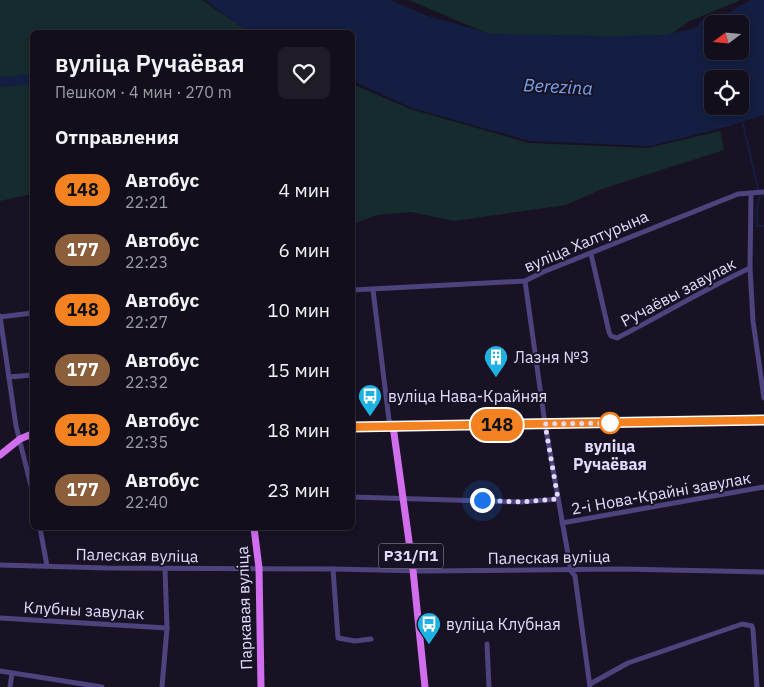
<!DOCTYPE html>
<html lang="ru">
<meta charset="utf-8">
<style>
:root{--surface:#120e1b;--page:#1f1c28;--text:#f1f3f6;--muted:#9c9ca3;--line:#312e3a}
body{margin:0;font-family:"IBM Plex Sans",sans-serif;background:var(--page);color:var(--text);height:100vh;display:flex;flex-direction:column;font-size:19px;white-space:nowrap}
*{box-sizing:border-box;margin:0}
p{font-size:16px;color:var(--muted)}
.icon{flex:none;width:28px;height:28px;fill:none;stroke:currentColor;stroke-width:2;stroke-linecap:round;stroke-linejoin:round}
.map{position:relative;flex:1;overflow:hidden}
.side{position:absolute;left:30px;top:30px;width:325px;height:500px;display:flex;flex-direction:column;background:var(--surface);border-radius:8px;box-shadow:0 2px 8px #0003,0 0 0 1px var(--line)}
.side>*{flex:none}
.badge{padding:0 10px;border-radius:16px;font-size:18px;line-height:32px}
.needle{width:32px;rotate:254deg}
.buttons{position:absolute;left:704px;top:15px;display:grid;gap:10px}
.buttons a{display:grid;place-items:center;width:45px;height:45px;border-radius:8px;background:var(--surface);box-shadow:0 2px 8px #0003,0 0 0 1px var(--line);font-size:25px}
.you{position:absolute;width:25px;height:25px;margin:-12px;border:4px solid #fff;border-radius:50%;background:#1a73e8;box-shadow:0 0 0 8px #1a73e833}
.map>.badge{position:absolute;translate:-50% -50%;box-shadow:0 0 0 2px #fff}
h2{padding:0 25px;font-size:19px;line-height:45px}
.round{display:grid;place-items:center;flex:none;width:52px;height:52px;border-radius:8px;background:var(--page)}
.headline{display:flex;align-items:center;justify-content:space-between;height:85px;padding:0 25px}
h1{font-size:24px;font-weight:600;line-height:38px}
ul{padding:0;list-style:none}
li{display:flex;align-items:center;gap:15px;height:60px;padding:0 25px}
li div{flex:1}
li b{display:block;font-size:19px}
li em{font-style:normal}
li .badge{min-width:55px;font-weight:700;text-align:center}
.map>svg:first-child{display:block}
</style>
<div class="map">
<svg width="764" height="687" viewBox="0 0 764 687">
<rect width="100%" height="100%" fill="#181224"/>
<g fill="#162b2d">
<polygon points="0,0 202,0 249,32 32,32 32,194 0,201"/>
<polygon points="409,0 741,0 688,22 667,37 493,36"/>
<polygon points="352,84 410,109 529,143 648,148 720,131 724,150 602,189 566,205 455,221 411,212 377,215 353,224"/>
</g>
<path fill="#131e42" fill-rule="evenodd" d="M205 0H390L428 16 492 34 612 36 665 35 696 28 701 21 721 17 751 0H764V115L730 126 650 146 530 141 412 108 353 81 352 32H248ZM712 24H740V51H712ZM712 79H740V106H712Z"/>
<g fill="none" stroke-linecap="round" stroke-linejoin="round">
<polyline stroke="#131e42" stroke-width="2" points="742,120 760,197 757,205 757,226 764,226"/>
<polyline stroke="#131e42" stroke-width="10" points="0,82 32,79"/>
<g stroke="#4d437d" stroke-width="5">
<polyline points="751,193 750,268 753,321 764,398"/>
<path d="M591 254 609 332 611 336 617 338C662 315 705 289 750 268"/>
<polyline points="525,281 545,424 571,571 575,576 590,687"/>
<polyline points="352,290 525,281 543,272 738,194 764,192"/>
<polyline points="373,290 389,420 393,426"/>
<polyline points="0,316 16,426 32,490"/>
<polyline points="0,317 32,313"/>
<polyline points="9,377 32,375"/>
<polyline points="352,497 521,502 558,499"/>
<polyline points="562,523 764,487"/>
<polyline points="40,528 47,566"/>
<polyline points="0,565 107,568 333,569 423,571 622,569 764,572"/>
<polyline points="333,569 338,638 355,641 371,639"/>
<polyline points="0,618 167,628"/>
<polyline points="487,644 489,687"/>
<polyline points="0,671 102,687"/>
<polyline points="590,684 628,663 742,624 752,626 753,630 757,687"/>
<polyline points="10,687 12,673"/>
<polyline points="162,687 167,628 165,569"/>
</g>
<g stroke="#d06eed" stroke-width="7">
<polyline points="393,426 413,570 425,687"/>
<polyline points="352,427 764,420"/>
<polyline points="0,455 20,439 32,434"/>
<polyline points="254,528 259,568 261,687"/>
</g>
</g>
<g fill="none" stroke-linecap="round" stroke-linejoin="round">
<g stroke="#fff" stroke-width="11">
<polyline id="line" points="352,427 764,420"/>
</g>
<use href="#line" stroke="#f58220" stroke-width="8"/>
<polyline stroke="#e2dafa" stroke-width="5" stroke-dasharray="0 9" points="482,500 521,502 558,499 545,424 610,423"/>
</g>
<defs>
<g id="building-pin" transform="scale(1.25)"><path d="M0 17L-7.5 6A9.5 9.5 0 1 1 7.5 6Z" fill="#1eb2e2" stroke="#181224"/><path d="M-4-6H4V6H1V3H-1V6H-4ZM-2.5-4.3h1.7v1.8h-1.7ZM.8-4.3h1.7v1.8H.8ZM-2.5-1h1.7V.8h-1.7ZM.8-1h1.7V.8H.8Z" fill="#fff"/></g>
<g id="bus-pin" transform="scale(1.25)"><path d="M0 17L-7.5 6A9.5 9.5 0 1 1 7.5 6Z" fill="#1eb2e2" stroke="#181224"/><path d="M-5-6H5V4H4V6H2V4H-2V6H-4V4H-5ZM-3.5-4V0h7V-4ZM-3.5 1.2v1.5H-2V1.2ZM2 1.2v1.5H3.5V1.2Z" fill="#fff"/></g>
</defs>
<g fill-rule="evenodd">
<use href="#building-pin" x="496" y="357"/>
<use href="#bus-pin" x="370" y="396"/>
<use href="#bus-pin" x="429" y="624"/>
</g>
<circle fill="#fff" stroke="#f58220" stroke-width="2.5" cx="610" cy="423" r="10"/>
<g text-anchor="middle" stroke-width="4" stroke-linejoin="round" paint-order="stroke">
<rect fill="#181224" stroke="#a59eba" stroke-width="1" x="378.5" y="543.5" width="65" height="25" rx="4"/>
<g font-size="15" font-weight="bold" fill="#e2dafa">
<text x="411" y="561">Р31/П1</text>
</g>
<g font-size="16" fill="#e2dafa" stroke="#181224">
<text transform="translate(586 241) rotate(-23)" y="6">вуліца Халтурына</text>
<text transform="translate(678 292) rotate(-28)" y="6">Ручаёвы завулак</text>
<text transform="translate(661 493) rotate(-10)" y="6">2-і Нова-Крайні завулак</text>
<text transform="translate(137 555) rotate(1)" y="6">Палеская вуліца</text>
<text transform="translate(549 557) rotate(-1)" y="6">Палеская вуліца</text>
<text transform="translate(244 608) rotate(-92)" y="6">Паркавая вуліца</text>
<text transform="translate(84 610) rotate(3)" y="6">Клубны завулак</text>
</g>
<g font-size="16" fill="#e2dafa" stroke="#181224" text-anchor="start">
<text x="514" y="363">Лазня №3</text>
<text x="388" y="402">вуліца Нава-Крайняя</text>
<text x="446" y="630">вуліца Клубная</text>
</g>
<g font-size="16" font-weight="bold" fill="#e2dafa" stroke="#181224">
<text x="610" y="452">вуліца<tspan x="610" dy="18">Ручаёвая</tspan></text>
</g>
<g font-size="18" font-style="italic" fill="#75a4ed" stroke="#181224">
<text transform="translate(558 87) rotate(3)" y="6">Berezina</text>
</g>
</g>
</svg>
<div class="buttons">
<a><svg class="needle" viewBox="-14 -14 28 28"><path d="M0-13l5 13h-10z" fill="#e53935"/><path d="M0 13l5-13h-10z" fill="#9c9ca3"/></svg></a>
<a><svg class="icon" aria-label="locate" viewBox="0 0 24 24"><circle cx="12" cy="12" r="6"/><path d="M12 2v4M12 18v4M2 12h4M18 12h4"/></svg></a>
</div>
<div class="you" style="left:482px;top:500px"></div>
<b class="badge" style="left:497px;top:425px;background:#f58220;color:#111">148</b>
<section class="side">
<div class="headline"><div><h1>вуліца Ручаёвая</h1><p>Пешком · 4 мин · 270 m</p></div><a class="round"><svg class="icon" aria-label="heart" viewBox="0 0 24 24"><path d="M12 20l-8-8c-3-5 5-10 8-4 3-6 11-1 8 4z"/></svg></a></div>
<h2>Отправления</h2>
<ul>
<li><span class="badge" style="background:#f58220;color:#111">148</span><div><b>Автобус</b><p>22:21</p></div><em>4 мин</em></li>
<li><span class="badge" style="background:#8b5e3c;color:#fff">177</span><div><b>Автобус</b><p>22:23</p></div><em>6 мин</em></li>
<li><span class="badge" style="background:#f58220;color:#111">148</span><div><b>Автобус</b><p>22:27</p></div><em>10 мин</em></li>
<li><span class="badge" style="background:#8b5e3c;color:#fff">177</span><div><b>Автобус</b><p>22:32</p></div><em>15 мин</em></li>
<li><span class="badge" style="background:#f58220;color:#111">148</span><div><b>Автобус</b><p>22:35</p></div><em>18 мин</em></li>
<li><span class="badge" style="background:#8b5e3c;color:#fff">177</span><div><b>Автобус</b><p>22:40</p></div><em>23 мин</em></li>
</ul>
</section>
</div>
